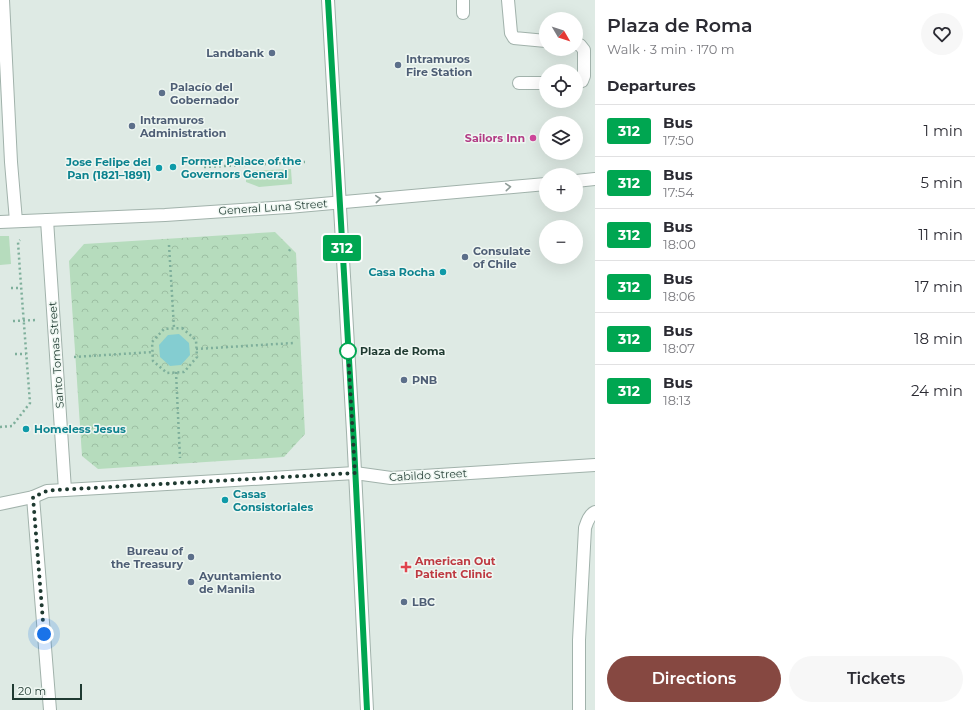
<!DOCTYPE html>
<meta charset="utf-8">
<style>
:root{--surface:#fff;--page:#f7f7f7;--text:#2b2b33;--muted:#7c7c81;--line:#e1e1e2;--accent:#864841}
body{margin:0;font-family:Montserrat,sans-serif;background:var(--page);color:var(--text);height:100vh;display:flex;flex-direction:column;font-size:15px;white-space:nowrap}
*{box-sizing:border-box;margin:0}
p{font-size:13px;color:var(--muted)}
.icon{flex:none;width:22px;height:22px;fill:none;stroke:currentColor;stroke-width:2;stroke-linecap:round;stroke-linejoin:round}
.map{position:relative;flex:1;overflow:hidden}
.side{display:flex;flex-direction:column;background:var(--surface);width:380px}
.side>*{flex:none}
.badge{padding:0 8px;border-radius:3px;font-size:14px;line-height:26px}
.needle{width:26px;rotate:129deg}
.controls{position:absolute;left:539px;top:12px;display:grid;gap:8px}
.controls a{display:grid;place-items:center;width:44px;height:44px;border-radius:50%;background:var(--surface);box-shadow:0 4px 16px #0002;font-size:20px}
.scale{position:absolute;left:12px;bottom:10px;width:70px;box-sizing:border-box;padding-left:4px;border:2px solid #1f3a31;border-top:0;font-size:11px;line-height:14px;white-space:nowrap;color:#1f3a31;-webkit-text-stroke:3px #eff7f2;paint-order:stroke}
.you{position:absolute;width:20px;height:20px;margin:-10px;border:3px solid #fff;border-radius:50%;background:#1a73e8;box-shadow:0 0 0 6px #1a73e833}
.map>.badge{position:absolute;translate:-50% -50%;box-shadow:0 0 0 2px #fff}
h2{padding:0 12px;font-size:15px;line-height:36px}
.round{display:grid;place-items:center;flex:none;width:42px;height:42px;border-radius:21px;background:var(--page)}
.headline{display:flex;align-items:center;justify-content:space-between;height:68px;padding:0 12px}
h1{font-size:19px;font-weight:600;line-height:30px}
.action{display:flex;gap:8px;margin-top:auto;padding:8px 12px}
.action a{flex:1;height:46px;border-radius:24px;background:var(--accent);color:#fff;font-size:16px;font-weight:600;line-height:46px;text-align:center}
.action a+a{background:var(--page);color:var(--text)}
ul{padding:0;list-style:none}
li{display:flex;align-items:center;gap:12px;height:52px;padding:0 12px;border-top:1px solid var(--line)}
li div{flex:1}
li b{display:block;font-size:15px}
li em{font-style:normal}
li .badge{min-width:44px;font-weight:700;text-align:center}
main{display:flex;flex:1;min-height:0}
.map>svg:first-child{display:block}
</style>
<main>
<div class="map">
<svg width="595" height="710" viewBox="0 0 595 710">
<defs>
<pattern id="park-crowns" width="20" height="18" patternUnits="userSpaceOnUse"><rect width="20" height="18" fill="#b6dcbd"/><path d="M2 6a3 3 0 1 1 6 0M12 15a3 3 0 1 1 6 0" fill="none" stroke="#9cbea3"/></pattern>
</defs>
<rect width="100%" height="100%" fill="#deeae4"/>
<g fill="#b6dcbd">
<polygon points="291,169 292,184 259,187 246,182 246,171"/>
<polygon points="0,236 9,236 11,264 0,265"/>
</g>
<polygon fill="url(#park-crowns)" points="275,232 296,253 305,434 284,457 98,469 82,456 69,261 84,244"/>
<polygon fill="#84cdd1" points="179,334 189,343 190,355 181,365 170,366 160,357 159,345 168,335"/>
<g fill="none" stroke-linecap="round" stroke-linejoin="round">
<g stroke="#a1b2ab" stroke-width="14">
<g id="service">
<polyline points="463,0 463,13"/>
<polyline points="508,0 511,33 514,38 546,41"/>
<polyline points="576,44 580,45 584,50 584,76 582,81 576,82"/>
<polyline points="519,83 546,83"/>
<path d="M579 710V640L585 528C587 522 589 515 595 512"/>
</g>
</g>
<g stroke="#a1b2ab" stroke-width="14">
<g id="pedestrian">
<polyline points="576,181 595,179"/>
<polyline points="47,220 65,490"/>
<polyline points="0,222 165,215 288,207 546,184"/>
</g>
</g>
<g stroke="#a1b2ab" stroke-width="14">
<g id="minor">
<polyline points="3,0 11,162 16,221"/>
<polyline points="33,497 50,710"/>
<polyline points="0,504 33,497 47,491 65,490 355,473 391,478 595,465"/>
</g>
</g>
<g stroke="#a1b2ab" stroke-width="14">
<polyline id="tertiary" points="328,0 353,432 367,710"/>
</g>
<g stroke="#7eaf9b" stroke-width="2.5" stroke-dasharray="2 3" stroke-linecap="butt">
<polyline points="204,167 305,162"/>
<polyline points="169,245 174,328"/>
<polyline points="289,251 291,248"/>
<polyline points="11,288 21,288"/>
<polyline points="13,321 37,320"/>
<polygon points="182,328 196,340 197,357 184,372 167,373 153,361 152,342 164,329"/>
<polyline points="196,349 293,343"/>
<polyline points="15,354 26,354"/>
<polyline points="74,357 153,352"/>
<polyline points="176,372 180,458"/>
<polyline points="0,427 12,426 30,403 20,272 18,242 20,240"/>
</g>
<use href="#service" stroke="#fff" stroke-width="12"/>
<use href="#pedestrian" stroke="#fff" stroke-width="12"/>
<use href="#minor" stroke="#fff" stroke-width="12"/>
<use href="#tertiary" stroke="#fff" stroke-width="12"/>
</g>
<defs><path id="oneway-chevron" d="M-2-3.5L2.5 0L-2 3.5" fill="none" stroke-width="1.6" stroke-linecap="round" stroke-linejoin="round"/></defs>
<g stroke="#8f9c98">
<use href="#oneway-chevron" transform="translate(508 187) rotate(-5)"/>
<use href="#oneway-chevron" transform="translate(378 199) rotate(-5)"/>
</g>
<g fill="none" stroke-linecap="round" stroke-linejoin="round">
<g stroke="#fff" stroke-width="9">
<polyline id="line" points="328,0 354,445 367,710"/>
</g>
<use href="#line" stroke="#00a651" stroke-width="6"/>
<polyline stroke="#1f3a31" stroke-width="4" stroke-dasharray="0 7.2" points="44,634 33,497 47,491 56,490 355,473 348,351"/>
</g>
<g fill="#5c6f8a" stroke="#eff7f2" stroke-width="1.5">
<circle cx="272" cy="53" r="4"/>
<circle cx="398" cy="65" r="4"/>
<circle cx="162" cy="93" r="4"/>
<circle cx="132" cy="126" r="4"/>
<circle cx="465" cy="257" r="4"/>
<circle cx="404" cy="380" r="4"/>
<circle cx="191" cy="557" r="4"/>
<circle cx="191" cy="582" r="4"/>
<circle cx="404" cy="602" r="4"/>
</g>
<circle fill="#d1479c" stroke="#eff7f2" stroke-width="1.5" cx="533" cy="138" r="4"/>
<g fill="#0f9aa8" stroke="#eff7f2" stroke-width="1.5">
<circle cx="173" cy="167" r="4"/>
<circle cx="159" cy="168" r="4"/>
<circle cx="443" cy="272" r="4"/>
<circle cx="26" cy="429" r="4"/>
<circle cx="225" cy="500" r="4"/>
</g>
<circle fill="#fff" stroke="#00a651" stroke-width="2" cx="348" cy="351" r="8"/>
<path fill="#e0444e" stroke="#eff7f2" stroke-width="1.5" d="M404 561h4v4h4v4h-4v4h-4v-4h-4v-4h4z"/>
<g text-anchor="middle" stroke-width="3" stroke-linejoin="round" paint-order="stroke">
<g font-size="11" font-weight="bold" fill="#4e5e75" stroke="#eff7f2" text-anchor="start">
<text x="264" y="57" text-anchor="end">Landbank</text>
<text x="406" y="63">Intramuros<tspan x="406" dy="13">Fire Station</tspan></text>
<text x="170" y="91">Palacío del<tspan x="170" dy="13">Gobernador</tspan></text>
<text x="140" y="124">Intramuros<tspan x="140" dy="13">Administration</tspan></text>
<text x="473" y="255">Consulate<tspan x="473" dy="13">of Chile</tspan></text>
<text x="412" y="384">PNB</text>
<text x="183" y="555" text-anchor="end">Bureau of<tspan x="183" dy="13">the Treasury</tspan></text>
<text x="199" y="580">Ayuntamiento<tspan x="199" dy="13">de Manila</tspan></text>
<text x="412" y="606">LBC</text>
</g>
<g font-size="11" font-weight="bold" fill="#b23c85" stroke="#eff7f2" text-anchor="end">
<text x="525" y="142">Sailors Inn</text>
</g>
<g font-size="11" font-weight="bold" fill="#0d838f" stroke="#eff7f2" text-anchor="start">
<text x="181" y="165">Former Palace of the<tspan x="181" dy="13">Governors General</tspan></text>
<text x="151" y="166" text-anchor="end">Jose Felipe del<tspan x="151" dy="13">Pan (1821–1891)</tspan></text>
<text x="435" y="276" text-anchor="end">Casa Rocha</text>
<text x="34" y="433">Homeless Jesus</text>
<text x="233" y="498">Casas<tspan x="233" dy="13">Consistoriales</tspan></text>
</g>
<g font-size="11" fill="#1f3a31" stroke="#eff7f2">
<text transform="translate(273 207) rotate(-4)" y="4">General Luna Street</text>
<text transform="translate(56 355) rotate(-94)" y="4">Santo Tomas Street</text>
<text transform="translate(428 475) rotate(-3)" y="4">Cabildo Street</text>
</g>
<g font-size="11" font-weight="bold" fill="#1f3a31" stroke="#eff7f2" text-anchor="start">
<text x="360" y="355">Plaza de Roma</text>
</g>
<g font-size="11" font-weight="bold" fill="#be3a42" stroke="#eff7f2" text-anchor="start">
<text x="415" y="565">American Out<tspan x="415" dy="13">Patient Clinic</tspan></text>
</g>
</g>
</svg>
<div class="controls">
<a><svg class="needle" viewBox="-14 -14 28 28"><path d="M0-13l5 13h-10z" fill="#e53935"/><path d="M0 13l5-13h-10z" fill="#7c7c81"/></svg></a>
<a><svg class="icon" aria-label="locate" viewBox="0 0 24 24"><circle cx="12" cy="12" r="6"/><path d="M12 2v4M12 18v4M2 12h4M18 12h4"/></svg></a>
<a><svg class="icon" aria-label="layers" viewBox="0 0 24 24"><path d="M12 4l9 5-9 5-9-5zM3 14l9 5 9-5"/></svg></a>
<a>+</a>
<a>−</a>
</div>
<div class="scale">20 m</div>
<div class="you" style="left:44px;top:634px"></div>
<b class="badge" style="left:342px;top:248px;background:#00a651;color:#fff">312</b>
</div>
<section class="side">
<div class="headline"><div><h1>Plaza de Roma</h1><p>Walk · 3 min · 170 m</p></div><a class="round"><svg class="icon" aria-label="heart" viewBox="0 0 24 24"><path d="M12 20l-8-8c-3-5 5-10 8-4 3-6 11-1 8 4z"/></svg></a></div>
<h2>Departures</h2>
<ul>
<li><span class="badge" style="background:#00a651;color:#fff">312</span><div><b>Bus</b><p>17:50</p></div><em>1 min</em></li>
<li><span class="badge" style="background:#00a651;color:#fff">312</span><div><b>Bus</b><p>17:54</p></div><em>5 min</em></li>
<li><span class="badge" style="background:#00a651;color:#fff">312</span><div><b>Bus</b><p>18:00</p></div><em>11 min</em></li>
<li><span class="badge" style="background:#00a651;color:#fff">312</span><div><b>Bus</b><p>18:06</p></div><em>17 min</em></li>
<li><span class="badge" style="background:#00a651;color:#fff">312</span><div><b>Bus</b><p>18:07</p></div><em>18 min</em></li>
<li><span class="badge" style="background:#00a651;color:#fff">312</span><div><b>Bus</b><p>18:13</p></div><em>24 min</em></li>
</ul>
<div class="action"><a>Directions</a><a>Tickets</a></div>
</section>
</main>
